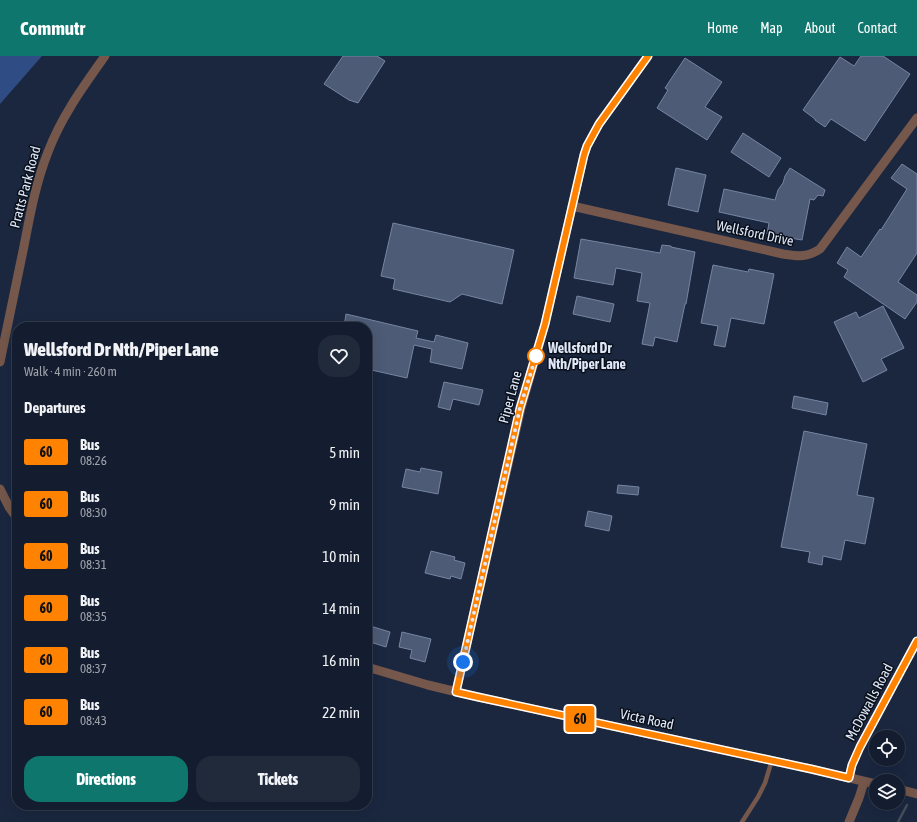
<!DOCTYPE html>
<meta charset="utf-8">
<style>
:root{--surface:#141d2f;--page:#212a3b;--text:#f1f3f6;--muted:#9da2aa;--line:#333b4b;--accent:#0f766e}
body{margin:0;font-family:"Asap Condensed",sans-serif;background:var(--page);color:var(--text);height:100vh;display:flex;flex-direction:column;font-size:15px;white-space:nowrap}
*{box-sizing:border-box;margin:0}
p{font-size:13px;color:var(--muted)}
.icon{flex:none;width:22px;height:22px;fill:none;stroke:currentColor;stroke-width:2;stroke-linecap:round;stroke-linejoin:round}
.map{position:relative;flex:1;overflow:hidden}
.side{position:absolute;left:12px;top:266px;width:360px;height:488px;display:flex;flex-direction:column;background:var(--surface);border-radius:16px;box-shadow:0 4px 16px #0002,0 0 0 1px var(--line)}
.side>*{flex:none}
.badge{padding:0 8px;border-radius:3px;font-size:14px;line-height:26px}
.buttons{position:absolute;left:869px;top:674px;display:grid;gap:8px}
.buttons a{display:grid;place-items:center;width:36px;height:36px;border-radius:50%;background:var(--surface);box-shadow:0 4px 16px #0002,0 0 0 1px var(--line);font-size:20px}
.you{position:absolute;width:20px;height:20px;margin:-10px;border:3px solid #fff;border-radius:50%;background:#1a73e8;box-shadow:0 0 0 6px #1a73e833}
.map>.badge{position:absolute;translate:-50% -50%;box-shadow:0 0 0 2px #fff}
h2{padding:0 12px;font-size:15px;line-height:36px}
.round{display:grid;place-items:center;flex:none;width:42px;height:42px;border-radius:16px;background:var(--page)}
.overview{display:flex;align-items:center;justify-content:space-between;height:68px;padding:0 12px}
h1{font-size:19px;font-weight:800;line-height:30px}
.primary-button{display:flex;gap:8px;margin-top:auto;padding:8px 12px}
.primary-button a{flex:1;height:46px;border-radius:16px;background:var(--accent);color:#fff;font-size:16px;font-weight:800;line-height:46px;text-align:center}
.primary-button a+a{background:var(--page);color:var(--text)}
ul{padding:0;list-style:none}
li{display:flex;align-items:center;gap:12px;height:52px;padding:0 12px}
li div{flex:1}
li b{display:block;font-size:15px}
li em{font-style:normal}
li .badge{min-width:44px;font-weight:700;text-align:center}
header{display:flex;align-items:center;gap:24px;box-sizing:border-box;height:56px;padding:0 20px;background:var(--accent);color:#fff}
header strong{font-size:19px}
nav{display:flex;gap:22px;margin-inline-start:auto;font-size:14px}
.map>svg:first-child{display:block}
</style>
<header>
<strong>Commutr</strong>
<nav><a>Home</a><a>Map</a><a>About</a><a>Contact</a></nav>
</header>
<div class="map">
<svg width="917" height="766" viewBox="0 0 917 766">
<rect width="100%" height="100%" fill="#1a273f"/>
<polygon fill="#304c84" points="0,0 42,0 0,48"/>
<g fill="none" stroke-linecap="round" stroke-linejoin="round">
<g stroke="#454f57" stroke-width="2.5">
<polyline points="16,276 17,276"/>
<polyline points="898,766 907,749"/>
</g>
</g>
<g fill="#4d5b76" stroke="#7685a2">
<polygon points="343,0 377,0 385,5 358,47 349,44 324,28"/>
<polygon points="861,0 883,0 910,18 865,85 831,63 825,71 815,64 815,63 803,54 840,1 854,10"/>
<polygon points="685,2 722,26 705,51 722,61 707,84 657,52 668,34 665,32"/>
<polygon points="743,77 781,102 769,121 731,96"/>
<polygon points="902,108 917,118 917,197 898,226 917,239 917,246 905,263 844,221 848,214 837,207 847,191 861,201 880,173 881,174 907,133 891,122"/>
<polygon points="676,112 706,119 698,156 668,149"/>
<polygon points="790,112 825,134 823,140 818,139 814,144 810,143 802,184 767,178 769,167 719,156 724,133 775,144 778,134 783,127 785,120"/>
<polygon points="393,167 514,194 502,248 462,238 450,246 393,233 395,223 381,220"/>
<polygon points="581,183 660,197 662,189 671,190 671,191 695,196 686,248 685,248 677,286 655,281 653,290 642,288 650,247 637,245 642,217 616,212 613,229 574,222"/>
<polygon points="713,209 748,216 749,213 774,218 764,268 731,262 725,291 714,289 718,270 701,267"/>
<polygon points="577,240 614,248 610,266 573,258"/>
<polygon points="883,250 904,292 881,303 887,314 863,326 834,266 856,256 859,262"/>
<polygon points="346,258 418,275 416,282 434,286 436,279 468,287 462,313 430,306 432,293 414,289 407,322 367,313 367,271 344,271"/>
<polygon points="444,326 483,334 479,349 453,343 450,354 438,351"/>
<polygon points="794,340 828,347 826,359 792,352"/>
<polygon points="804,375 867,388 857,439 874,442 865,488 845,484 841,504 823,500 822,509 808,506 810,496 781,491"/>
<polygon points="421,412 442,416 438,438 402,431 406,413 420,416"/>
<polygon points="618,429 639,431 638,439 617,437"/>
<polygon points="588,455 612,460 609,475 585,470"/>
<polygon points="431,495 455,501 454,504 465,507 461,523 451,520 450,523 425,517"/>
<polygon points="367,569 390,576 386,591 367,585"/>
<polygon points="402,576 431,583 425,606 410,602 412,594 399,591"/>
</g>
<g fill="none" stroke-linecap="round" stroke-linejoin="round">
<polyline stroke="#75574b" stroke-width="4.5" points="742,766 758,741 765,727 772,704"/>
<g stroke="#75574b" stroke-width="9">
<path d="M572 150 783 198C798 200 806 202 820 193L917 62"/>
<path d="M0 306C8 267 16 229 24 190 30 159 36 126 48 96 61 61 83 31 105 0"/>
<polyline points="0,433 9,451 17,462"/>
<polyline points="367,611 428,629 478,641 811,713 876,728"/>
<polyline points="456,635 521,352 545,268 584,99 587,90 599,68 648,0"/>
<polyline points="849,722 852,709 860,691 917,585"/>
<polyline points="898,733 917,738"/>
<polyline points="849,766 859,742 864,726"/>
</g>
</g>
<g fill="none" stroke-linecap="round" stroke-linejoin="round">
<g stroke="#fff" stroke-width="9">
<polyline id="line" points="648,0 599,68 587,90 584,99 545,268 520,352 456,636 478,641 811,713 849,722 852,709 860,691 917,585"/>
</g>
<use href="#line" stroke="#ff8200" stroke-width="6"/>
<polyline stroke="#dfe8f8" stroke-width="4" stroke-dasharray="0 7.2" points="463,606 520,352 536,300"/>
</g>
<circle fill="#fff" stroke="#ff8200" stroke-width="2" cx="536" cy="300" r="8"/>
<g text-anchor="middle" stroke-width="3" stroke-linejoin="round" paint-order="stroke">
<g font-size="14" fill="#dfe8f8" stroke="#0a101b">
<text transform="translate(25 131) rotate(-75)" y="5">Pratts Park Road</text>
<text transform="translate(755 177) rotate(12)" y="5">Wellsford Drive</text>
<text transform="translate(510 341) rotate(-75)" y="5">Piper Lane</text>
<text transform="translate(869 646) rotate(-62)" y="5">McDowalls Road</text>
<text transform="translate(647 663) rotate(12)" y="5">Victa Road</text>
</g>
<g font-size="14" font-weight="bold" fill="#dfe8f8" stroke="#0a101b" text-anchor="start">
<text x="548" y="297">Wellsford Dr<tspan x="548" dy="16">Nth/Piper Lane</tspan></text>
</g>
</g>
</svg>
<div class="buttons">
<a><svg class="icon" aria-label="locate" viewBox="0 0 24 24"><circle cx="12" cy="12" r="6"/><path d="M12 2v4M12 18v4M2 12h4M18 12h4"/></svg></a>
<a><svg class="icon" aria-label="layers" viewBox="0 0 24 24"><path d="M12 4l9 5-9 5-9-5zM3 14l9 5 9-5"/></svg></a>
</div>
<div class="you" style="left:463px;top:606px"></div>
<b class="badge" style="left:580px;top:663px;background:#ff8200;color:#111">60</b>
<section class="side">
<div class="overview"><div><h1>Wellsford Dr Nth/Piper Lane</h1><p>Walk · 4 min · 260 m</p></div><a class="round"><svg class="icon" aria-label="heart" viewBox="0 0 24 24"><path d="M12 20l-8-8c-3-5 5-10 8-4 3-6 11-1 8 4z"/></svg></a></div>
<h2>Departures</h2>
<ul>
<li><span class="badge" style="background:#ff8200;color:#111">60</span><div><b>Bus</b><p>08:26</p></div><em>5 min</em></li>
<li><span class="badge" style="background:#ff8200;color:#111">60</span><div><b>Bus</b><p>08:30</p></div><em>9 min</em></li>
<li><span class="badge" style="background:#ff8200;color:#111">60</span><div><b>Bus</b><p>08:31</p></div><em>10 min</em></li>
<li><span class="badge" style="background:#ff8200;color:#111">60</span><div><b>Bus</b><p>08:35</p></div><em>14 min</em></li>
<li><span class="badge" style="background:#ff8200;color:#111">60</span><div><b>Bus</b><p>08:37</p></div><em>16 min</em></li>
<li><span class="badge" style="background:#ff8200;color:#111">60</span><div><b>Bus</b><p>08:43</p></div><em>22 min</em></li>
</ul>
<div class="primary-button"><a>Directions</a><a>Tickets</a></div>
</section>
</div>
